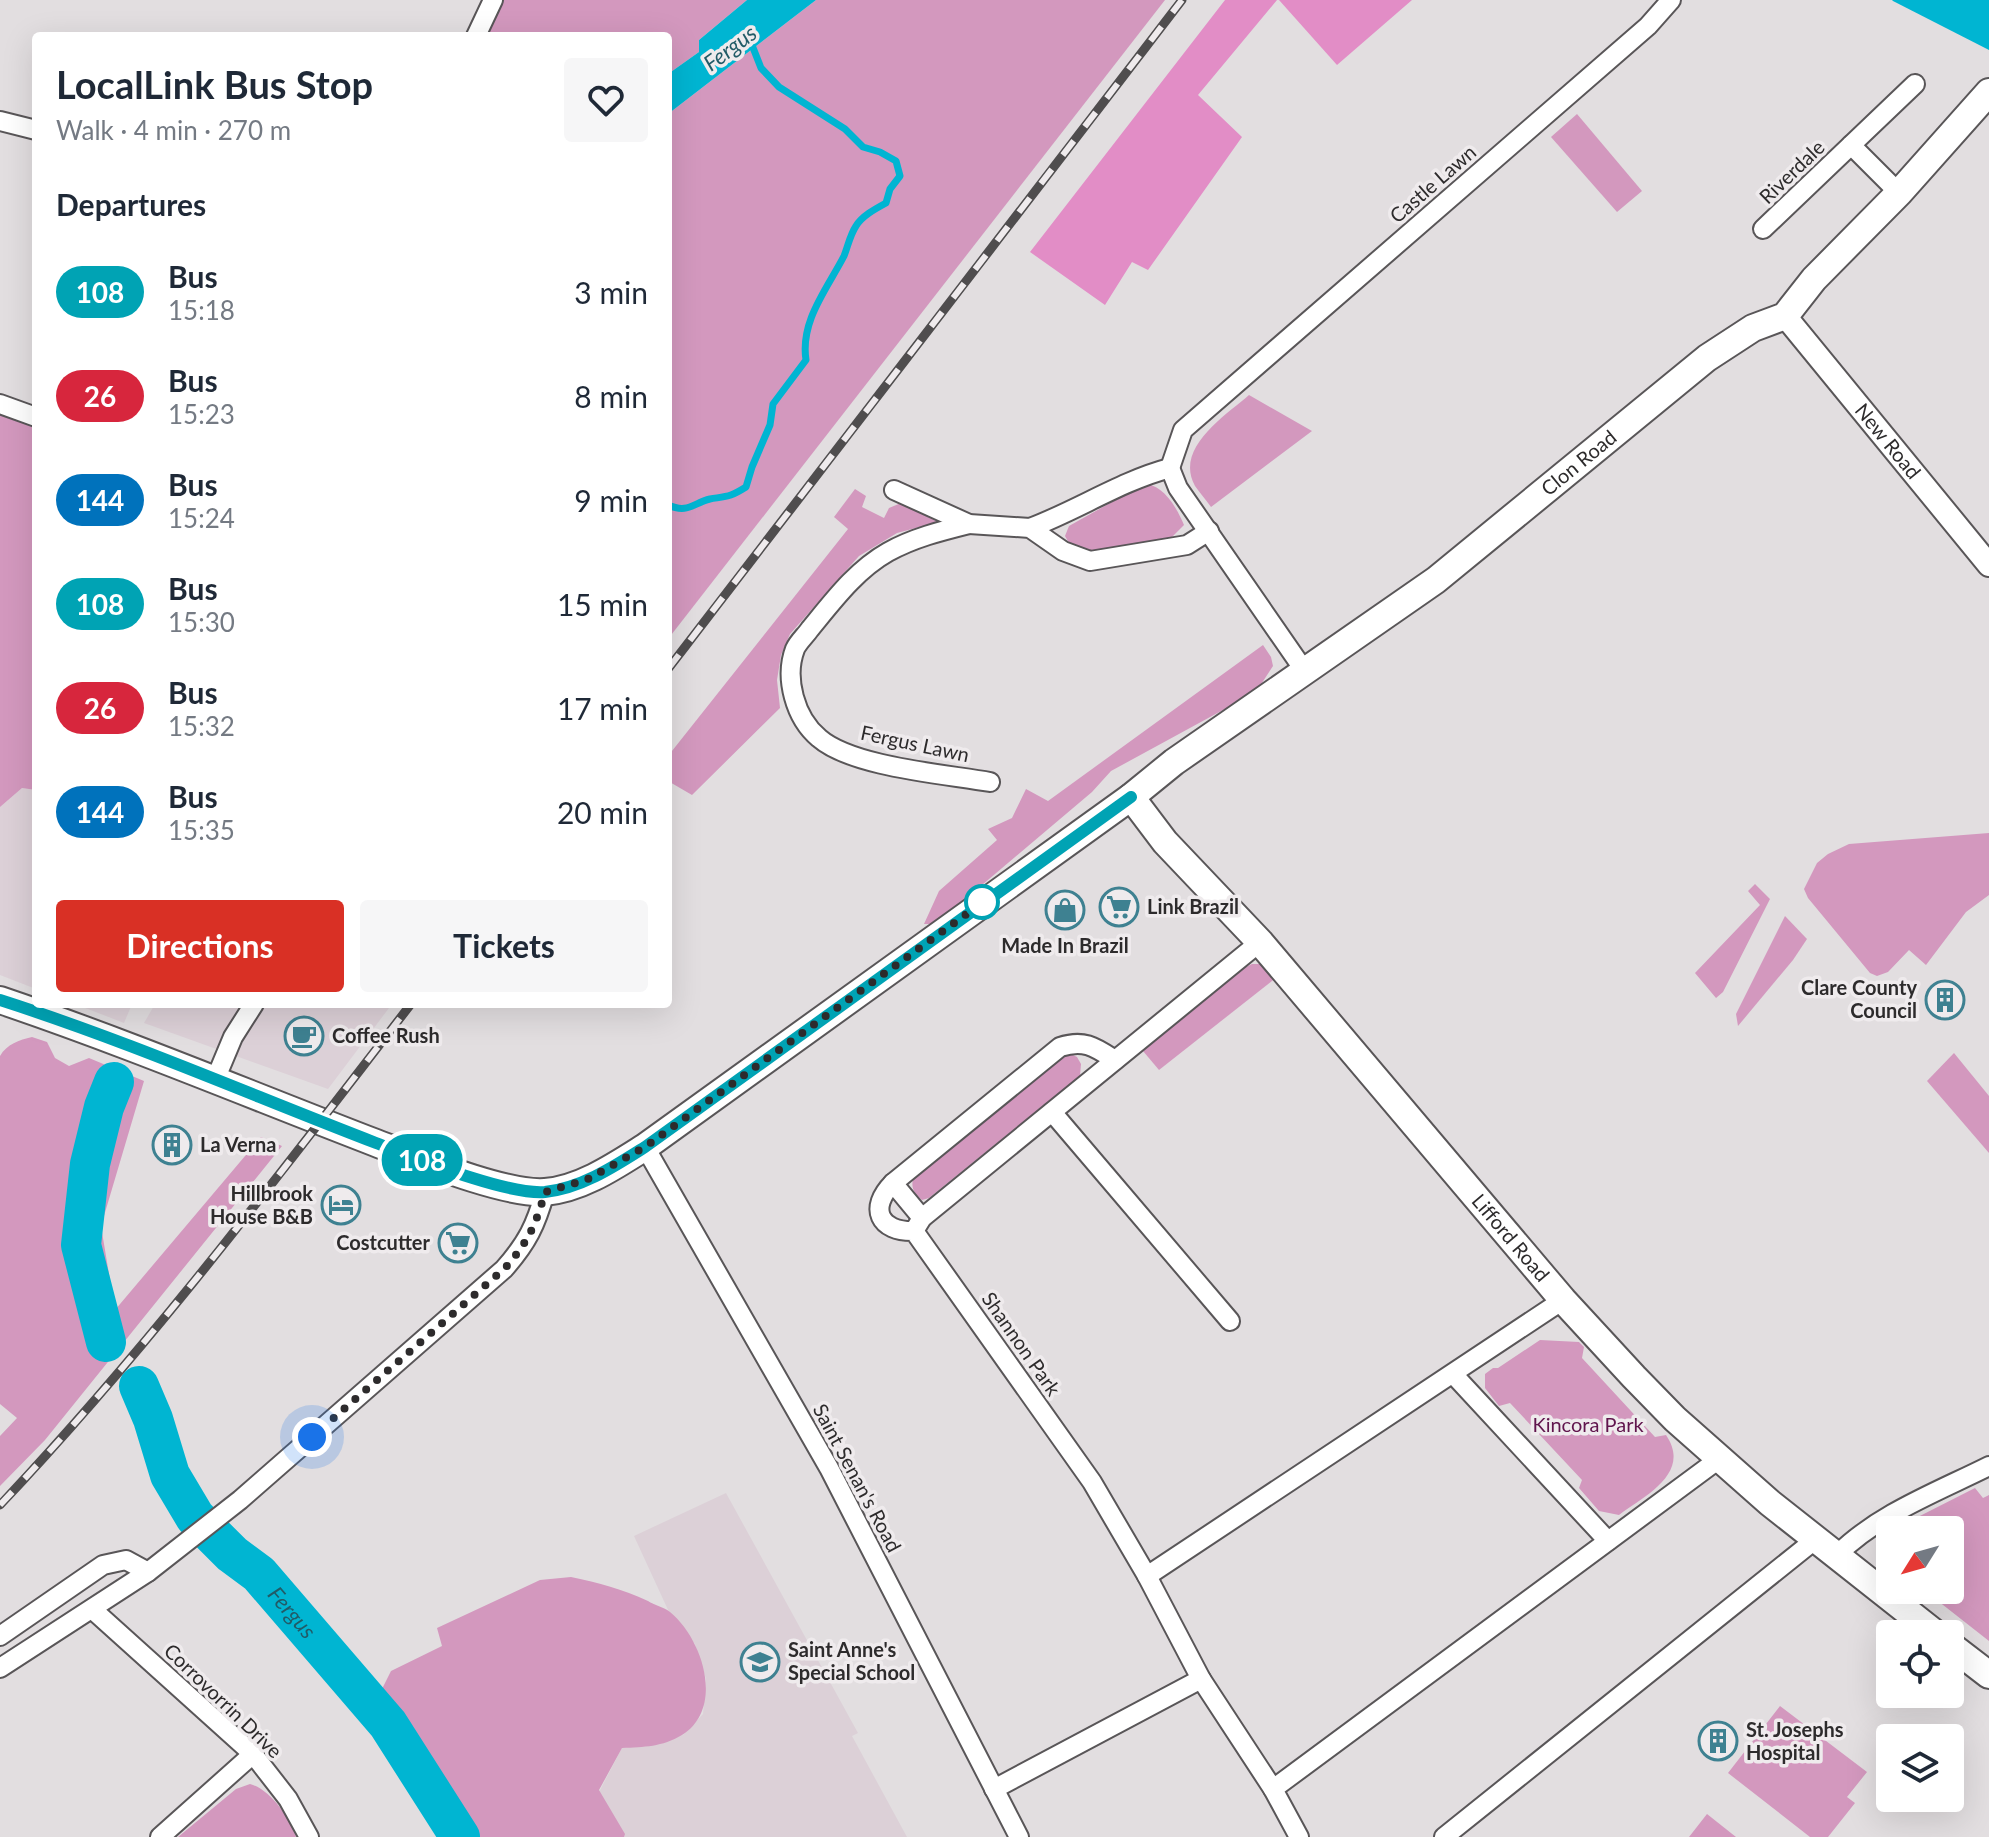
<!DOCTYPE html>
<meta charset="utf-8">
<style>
:root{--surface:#fff;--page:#f6f6f7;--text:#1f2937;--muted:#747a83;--accent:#d93025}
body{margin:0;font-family:Lato,sans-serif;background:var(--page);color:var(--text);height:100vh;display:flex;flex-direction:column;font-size:30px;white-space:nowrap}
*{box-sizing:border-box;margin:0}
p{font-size:26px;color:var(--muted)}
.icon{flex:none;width:44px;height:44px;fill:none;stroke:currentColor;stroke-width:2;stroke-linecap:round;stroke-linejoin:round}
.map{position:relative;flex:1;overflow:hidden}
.details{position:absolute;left:32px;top:32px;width:640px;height:976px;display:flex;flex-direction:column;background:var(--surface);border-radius:8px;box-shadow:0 8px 32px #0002}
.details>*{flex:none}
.badge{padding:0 16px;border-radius:26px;font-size:28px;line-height:52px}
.needle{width:52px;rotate:233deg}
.tools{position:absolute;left:1876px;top:1516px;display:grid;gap:16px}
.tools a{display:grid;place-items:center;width:88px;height:88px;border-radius:8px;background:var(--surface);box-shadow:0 8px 32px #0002;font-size:40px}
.you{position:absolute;width:40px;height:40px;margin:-20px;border:6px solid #fff;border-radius:50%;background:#1a73e8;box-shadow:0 0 0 12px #1a73e833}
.map>.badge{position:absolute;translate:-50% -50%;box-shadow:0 0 0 4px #fff}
h2{padding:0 24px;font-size:30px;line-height:72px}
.round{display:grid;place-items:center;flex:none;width:84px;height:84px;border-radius:8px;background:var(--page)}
.headline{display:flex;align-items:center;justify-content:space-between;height:136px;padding:0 24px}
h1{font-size:38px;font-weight:700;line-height:60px}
.button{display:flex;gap:16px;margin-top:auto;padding:16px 24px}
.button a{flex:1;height:92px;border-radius:8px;background:var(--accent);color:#fff;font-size:32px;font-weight:700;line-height:92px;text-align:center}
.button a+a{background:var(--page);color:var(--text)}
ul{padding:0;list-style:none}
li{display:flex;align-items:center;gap:24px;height:104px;padding:0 24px}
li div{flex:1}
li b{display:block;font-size:30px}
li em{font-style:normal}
li .badge{min-width:88px;font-weight:700;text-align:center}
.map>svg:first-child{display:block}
</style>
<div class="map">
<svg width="1989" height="1837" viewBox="0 0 1989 1837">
<rect width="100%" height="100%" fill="#e2dee0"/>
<g fill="#dcd0d7">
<polygon points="22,788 36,790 36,989 0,975 0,807"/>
<polygon points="75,1004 132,1004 124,1023"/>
<polygon points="155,1004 392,1004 328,1089 144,1023"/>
<polygon points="726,1493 858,1733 852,1736 907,1837 623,1837 599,1792 622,1748 683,1735 703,1714 706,1679 695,1644 669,1612 634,1536"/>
</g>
<g fill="#d398be">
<polygon points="504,0 747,0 699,40 699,52 668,74 668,36 485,36"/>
<polygon points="816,0 1165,0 668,639 668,114"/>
<polygon points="1577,114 1642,191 1617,212 1551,137"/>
<path d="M1249 395 1312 431 1211 507C1206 500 1200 493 1195 486 1174 448 1225 416 1249 395Z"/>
<polygon points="0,415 36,428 36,790 22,788 0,807"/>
<path d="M1144 484C1163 484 1177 508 1184 525L1169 540 1097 553 1069 543 1065 536 1069 526Z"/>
<polygon points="855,489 866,496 862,507 884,518 889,508 901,503 938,522 897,533 859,556 790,634 781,655 777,680 780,708 692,795 668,781 668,756 848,529 834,517"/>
<polygon points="1263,645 1271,657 1273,666 1256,692 1111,771 1092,792 936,924 924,924 939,891 997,840 988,829 1012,818 1026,789 1048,801"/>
<polygon points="1989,833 1989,895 1966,912 1926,965 1909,950 1888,972 1877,976 1870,973 1808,898 1804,889 1817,863 1828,854 1849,844"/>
<polygon points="1755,884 1770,899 1723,992 1716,998 1695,973 1760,905 1748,891"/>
<polygon points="1785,916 1807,939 1793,960 1738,1026 1736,1014"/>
<polygon points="1252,964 1264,964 1277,977 1159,1070 1143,1051 1238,971"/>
<path d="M32 1037 47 1042 55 1058 69 1066 89 1058 144 1081 101 1226 115 1310 261 1137 282 1146 45 1440 0 1486V1436L17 1418 0 1404V1056C7 1044 19 1040 32 1037Z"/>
<path d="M1069 1053 1077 1057 1081 1064 1080 1076 929 1198 922 1200C914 1194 911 1188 913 1179L1063 1056Z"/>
<polygon points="1954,1053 1989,1096 1989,1153 1927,1081"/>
<path d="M1540 1340 1579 1342 1584 1347 1582 1358 1655 1437 1666 1435C1692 1473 1645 1496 1619 1515L1599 1511 1579 1488 1582 1480 1510 1403 1499 1406 1485 1388V1374L1493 1368H1498Z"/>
<polygon points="1975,1488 1983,1498 1989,1495 1989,1641 1924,1590 1950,1590 1950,1530 1904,1530 1908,1522"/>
<path d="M571 1577C599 1583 622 1589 648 1601 654 1605 664 1607 670 1612 703 1639 725 1708 682 1735 662 1747 644 1747 622 1748L599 1790 625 1834 624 1837H445L369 1715 391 1671 442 1646 437 1628 540 1580Z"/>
<polygon points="1780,1706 1867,1772 1847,1797 1855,1803 1828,1837 1810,1837 1728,1773"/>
<path d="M250 1784C269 1789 290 1817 296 1837H178L236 1789Z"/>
<polygon points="1707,1814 1736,1837 1689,1837"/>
</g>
<g fill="#e28dc6">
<polygon points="1225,0 1277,0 1198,95 1242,137 1148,270 1132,262 1105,305 1030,252"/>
<polygon points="1279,0 1412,0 1337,65"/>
</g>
<g fill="#00b5d2">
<polygon points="747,0 816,0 668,114 668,74 699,52 699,40"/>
<polygon points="1892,0 1989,0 1989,50 1893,1"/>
</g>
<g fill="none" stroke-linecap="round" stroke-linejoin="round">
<path stroke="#00b5d2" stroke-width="7" d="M668 505C688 514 693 503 710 499 728 496 730 497 746 487L752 467 770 425 773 404 806 360C800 321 827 289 844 256 848 246 850 235 856 226 862 216 875 209 886 203L890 189 900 176 896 161 880 152 863 147 845 129 779 87 761 68 750 40"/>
<g stroke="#00b5d2" stroke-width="40">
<polyline points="106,1342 81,1245 90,1164 104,1107 114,1082"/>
<path id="s1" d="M139 1386 153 1419 170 1475 195 1517 232 1554 259 1574 388 1724 460 1837"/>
</g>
<g stroke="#595658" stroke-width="22">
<g id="minor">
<polyline points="476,36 493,0"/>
<polyline points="0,121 36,130"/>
<polyline points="1851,145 1899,193"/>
<polyline points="1763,229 1915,84"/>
<polyline points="0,404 36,417"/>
<polyline points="1170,468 1183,430 1648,26 1671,0"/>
<polyline points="894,490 969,524 1030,528 1063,551 1090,561 1187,545 1209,531"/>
<path d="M969 524C941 531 913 538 888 552 856 570 833 601 810 629 806 635 798 642 795 649 784 678 795 718 819 738 852 767 945 774 990 782"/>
<path d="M1030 528C1078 510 1121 481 1170 468L1178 488 1306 673"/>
<path d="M1115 1060C1095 1047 1084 1039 1060 1047L893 1183C868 1208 879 1232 914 1231L1092 1482 1147 1576 1201 1679 1273 1789"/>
<polyline points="215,1080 233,1037 254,1004"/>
<polyline points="1052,1112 1230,1321"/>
<polyline points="645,1147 829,1468 1019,1837"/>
<polyline points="893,1183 922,1218"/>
<polyline points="914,1231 922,1218 1260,942"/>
<polyline points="1453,1374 1608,1541"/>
<path d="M1837 1555C1878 1514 1937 1492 1989 1466"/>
<polyline points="1147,1576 1563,1300"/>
<polyline points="92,1609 253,1754 288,1799 309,1837"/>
<polyline points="0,1636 103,1565 126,1560 148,1572"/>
<path d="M0 1668 148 1572 240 1500 504 1269C527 1243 536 1225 545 1192"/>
<polyline points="994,1789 1201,1679"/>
<polyline points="160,1837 253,1754"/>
<polyline points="1299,1837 1273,1789 1719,1459"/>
<polyline points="1444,1837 1816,1539"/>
</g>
</g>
<g stroke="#595658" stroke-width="26">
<g id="tertiary">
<path id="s2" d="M1785 316 1989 565"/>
</g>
</g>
<g stroke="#595658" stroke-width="30">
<g id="secondary">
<path id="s3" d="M1131 797 1165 842 1260 942 1563 1300 1634 1377 1675 1419 1770 1503 1936 1634"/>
<path id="s4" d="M0 1000C127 1043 251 1095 376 1143 416 1158 505 1195 545 1192 581 1189 615 1166 645 1147L1131 797 1174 762 1436 580 1707 358 1753 328 1785 316 1814 279 1899 193 1989 92"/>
<polyline points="1950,1645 1989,1675"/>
</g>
</g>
<use href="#minor" stroke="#fff" stroke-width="18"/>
<use href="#tertiary" stroke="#fff" stroke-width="22"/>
<use href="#secondary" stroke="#fff" stroke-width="26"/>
<g stroke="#4f4d4e" stroke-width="9">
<g id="rail">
<polyline points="668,669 1182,0"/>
<path d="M0 1505C149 1347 279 1175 411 1004"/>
</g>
</g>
<use href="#rail" stroke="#efebed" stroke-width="6" stroke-dasharray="18" stroke-linecap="butt"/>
</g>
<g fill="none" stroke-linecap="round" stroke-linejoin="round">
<g stroke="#fff" stroke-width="18">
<path id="line" d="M0 1000C128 1041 251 1095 376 1143 416 1158 506 1195 545 1192 582 1188 615 1166 645 1147L1131 797"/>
</g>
<use href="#line" stroke="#00a3b4" stroke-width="12"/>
<path stroke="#2d2b2c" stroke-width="8" stroke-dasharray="0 14.4" d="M312 1437 504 1269C527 1244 536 1225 545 1192L586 1180 645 1147 990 897 982 902"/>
</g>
<defs>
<g id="supermarket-ring" transform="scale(2)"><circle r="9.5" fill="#efebed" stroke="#3e8191" stroke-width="1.5"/><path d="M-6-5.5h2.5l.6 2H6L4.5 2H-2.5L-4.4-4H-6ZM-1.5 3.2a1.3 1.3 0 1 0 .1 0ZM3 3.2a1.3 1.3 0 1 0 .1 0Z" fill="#3e8191"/></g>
<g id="shop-ring" transform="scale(2)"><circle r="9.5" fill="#efebed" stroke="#3e8191" stroke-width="1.5"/><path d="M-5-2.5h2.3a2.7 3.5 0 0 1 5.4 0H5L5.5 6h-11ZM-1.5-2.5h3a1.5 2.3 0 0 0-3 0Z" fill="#3e8191"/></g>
<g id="building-ring" transform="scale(2)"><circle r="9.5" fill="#efebed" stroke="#3e8191" stroke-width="1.5"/><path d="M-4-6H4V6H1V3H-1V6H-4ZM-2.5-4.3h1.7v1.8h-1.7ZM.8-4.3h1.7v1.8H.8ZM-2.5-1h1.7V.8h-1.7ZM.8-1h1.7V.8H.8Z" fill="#3e8191"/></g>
<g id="cafe-ring" transform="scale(2)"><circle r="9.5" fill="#efebed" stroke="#3e8191" stroke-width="1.5"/><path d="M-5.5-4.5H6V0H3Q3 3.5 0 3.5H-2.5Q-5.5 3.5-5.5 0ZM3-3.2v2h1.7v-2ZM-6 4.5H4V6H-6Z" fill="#3e8191"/></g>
<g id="hotel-ring" transform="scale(2)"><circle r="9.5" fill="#efebed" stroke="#3e8191" stroke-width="1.5"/><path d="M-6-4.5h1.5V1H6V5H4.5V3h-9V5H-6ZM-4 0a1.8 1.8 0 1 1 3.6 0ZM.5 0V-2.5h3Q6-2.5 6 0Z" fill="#3e8191"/></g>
<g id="school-ring" transform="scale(2)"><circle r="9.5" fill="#efebed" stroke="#3e8191" stroke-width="1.5"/><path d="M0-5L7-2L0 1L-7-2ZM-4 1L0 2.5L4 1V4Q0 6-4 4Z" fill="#3e8191"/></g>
</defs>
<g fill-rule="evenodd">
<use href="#supermarket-ring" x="1119" y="907"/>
<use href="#shop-ring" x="1065" y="910"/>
<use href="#building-ring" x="1945" y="1000"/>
<use href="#cafe-ring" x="304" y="1036"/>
<use href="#building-ring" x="172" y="1145"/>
<use href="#hotel-ring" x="341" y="1205"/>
<use href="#supermarket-ring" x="458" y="1243"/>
<use href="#school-ring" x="760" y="1662"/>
<use href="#building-ring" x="1718" y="1741"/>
</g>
<circle fill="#fff" stroke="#00a3b4" stroke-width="4" cx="982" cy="902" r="16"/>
<g text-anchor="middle" stroke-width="7" stroke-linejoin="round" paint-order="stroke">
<g font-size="20" fill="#2d2b2c" stroke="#efebed">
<text transform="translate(1792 172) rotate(-44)" y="7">Riverdale</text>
<text transform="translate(1433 184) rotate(-41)" y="7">Castle Lawn</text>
<text dy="7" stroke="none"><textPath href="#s2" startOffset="162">New Road</textPath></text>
<text dy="7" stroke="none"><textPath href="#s4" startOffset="1848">Clon Road</textPath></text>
<text transform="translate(915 744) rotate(12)" y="7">Fergus Lawn</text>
<text dy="7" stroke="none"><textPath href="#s3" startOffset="582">Lifford Road</textPath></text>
<text transform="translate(1021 1344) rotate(55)" y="7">Shannon Park</text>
<text transform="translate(857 1478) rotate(62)" y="7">Saint Senan's Road</text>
<text transform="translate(223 1701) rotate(44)" y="7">Corrovorrin Drive</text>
</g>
<g font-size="20" font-weight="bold" fill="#2d2b2c" stroke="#efebed" text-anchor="start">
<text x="1147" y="914">Link Brazil</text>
<text x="1065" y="953" text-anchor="middle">Made In Brazil</text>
<text x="1917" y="995" text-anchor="end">Clare County<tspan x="1917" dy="23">Council</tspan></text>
<text x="332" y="1043">Coffee Rush</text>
<text x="200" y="1152">La Verna</text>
<text x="313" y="1201" text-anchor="end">Hillbrook<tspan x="313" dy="23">House B&amp;B</tspan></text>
<text x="430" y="1250" text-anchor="end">Costcutter</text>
<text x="788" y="1657">Saint Anne's<tspan x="788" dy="23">Special School</tspan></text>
<text x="1746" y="1737">St. Josephs<tspan x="1746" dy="23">Hospital</tspan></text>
</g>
<g font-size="20" fill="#60154d" stroke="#efebed">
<text x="1588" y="1432">Kincora Park</text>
</g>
<g font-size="22" font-style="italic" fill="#215b67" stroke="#efebed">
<text transform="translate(730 48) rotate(-37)" y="8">Fergus</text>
<text dy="8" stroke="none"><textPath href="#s1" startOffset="280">Fergus</textPath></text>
</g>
</g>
</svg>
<div class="tools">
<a><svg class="needle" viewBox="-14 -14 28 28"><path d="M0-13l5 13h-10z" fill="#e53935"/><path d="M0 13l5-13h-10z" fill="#747a83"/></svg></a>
<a><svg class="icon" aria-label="locate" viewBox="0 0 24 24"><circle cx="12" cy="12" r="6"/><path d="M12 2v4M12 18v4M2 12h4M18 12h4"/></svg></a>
<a><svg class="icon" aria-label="layers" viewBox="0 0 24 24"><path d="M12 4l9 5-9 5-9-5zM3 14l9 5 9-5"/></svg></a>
</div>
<div class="you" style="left:312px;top:1437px"></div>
<b class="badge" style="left:422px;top:1160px;background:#00a3b4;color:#fff">108</b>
<section class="details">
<div class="headline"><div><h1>LocalLink Bus Stop</h1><p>Walk · 4 min · 270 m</p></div><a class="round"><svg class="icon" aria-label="heart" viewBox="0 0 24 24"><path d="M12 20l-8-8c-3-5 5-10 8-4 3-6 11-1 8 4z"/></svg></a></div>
<h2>Departures</h2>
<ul>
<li><span class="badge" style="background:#00a3b4;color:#fff">108</span><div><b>Bus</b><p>15:18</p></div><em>3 min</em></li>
<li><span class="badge" style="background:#d7263d;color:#fff">26</span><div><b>Bus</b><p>15:23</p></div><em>8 min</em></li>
<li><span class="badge" style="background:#0072bc;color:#fff">144</span><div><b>Bus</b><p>15:24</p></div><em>9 min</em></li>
<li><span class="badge" style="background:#00a3b4;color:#fff">108</span><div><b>Bus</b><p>15:30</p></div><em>15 min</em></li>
<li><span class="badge" style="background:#d7263d;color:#fff">26</span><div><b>Bus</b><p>15:32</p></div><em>17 min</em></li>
<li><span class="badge" style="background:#0072bc;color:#fff">144</span><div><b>Bus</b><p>15:35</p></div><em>20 min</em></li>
</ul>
<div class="button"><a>Directions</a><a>Tickets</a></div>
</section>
</div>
